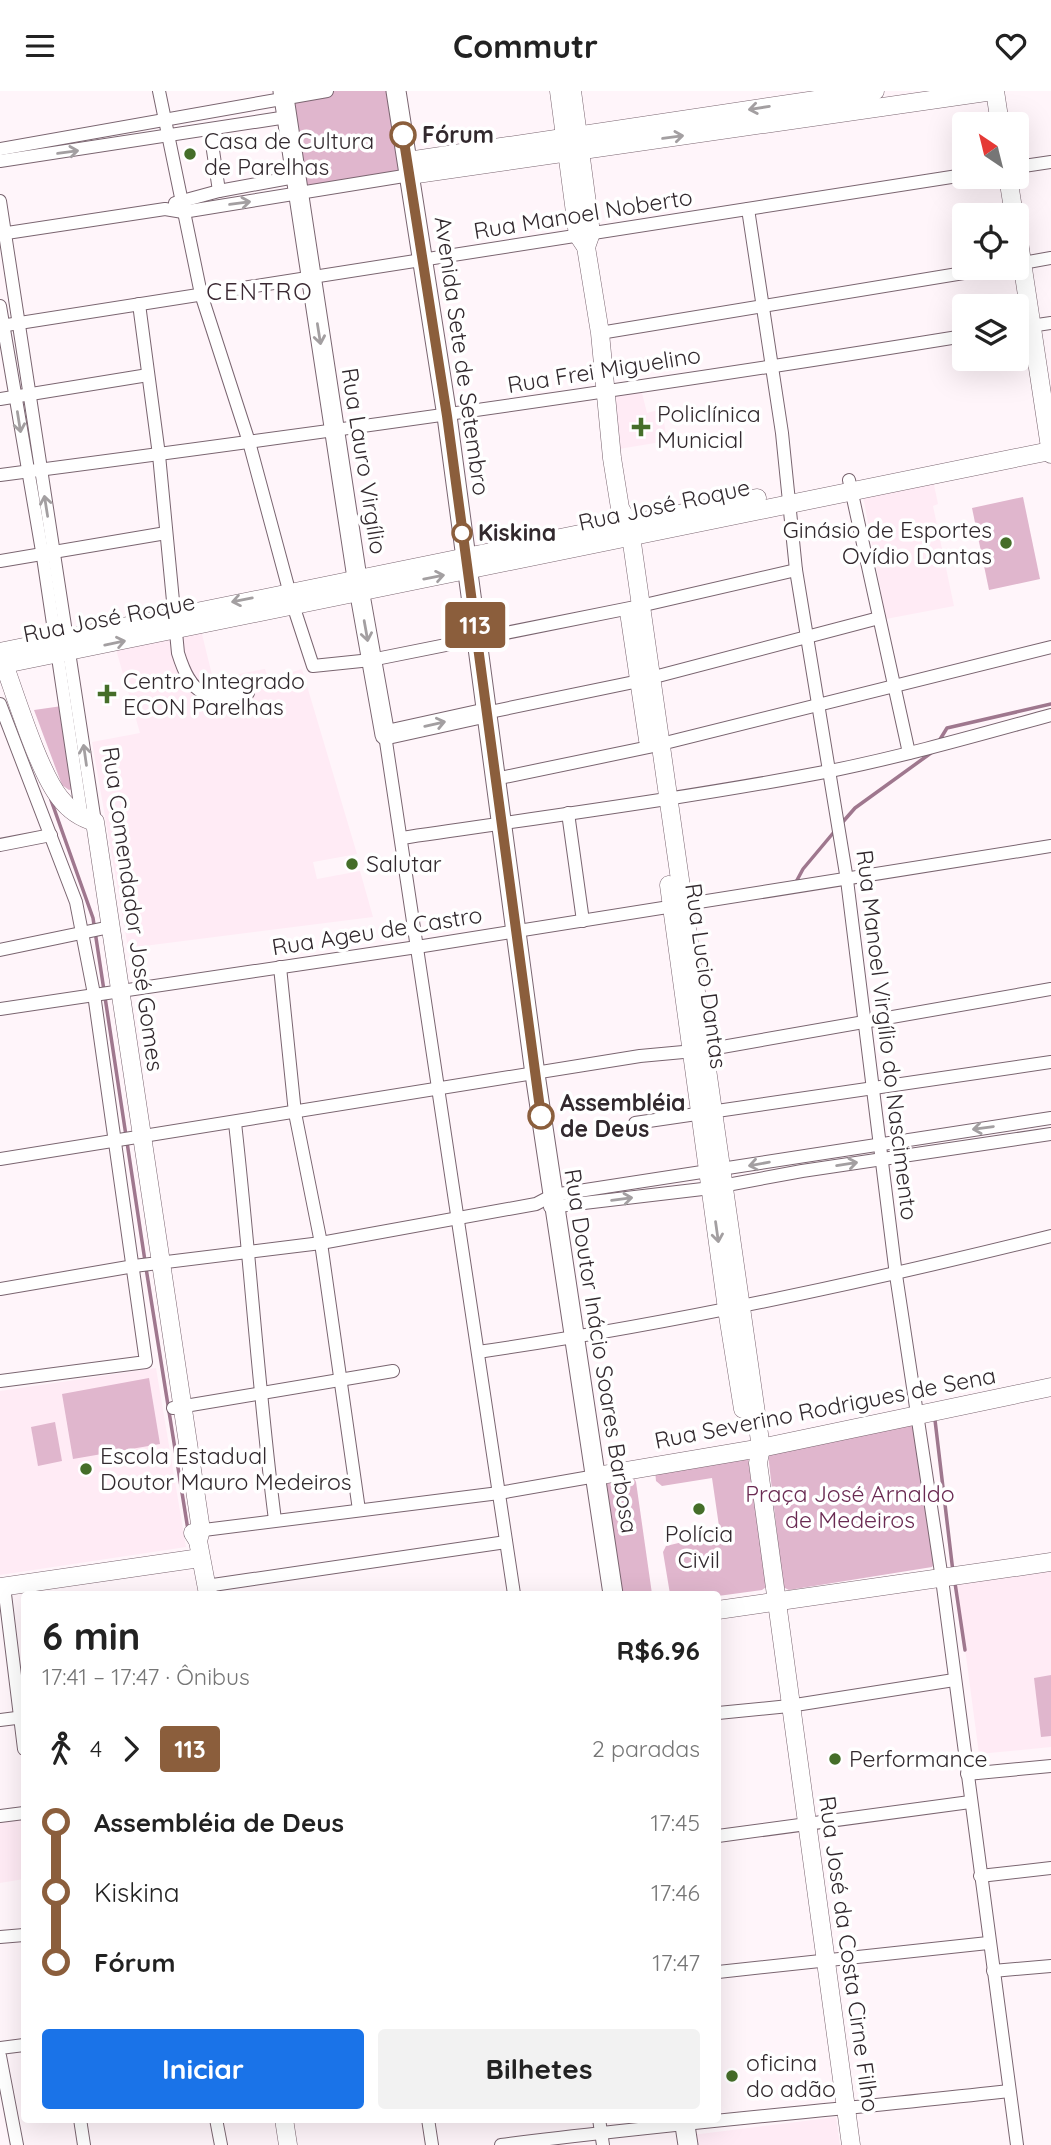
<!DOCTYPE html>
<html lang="pt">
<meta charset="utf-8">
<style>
:root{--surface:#fff;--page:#f2f2f2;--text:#222;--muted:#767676;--accent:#1a73e8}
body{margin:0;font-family:Quicksand,sans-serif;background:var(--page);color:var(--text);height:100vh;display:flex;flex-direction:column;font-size:26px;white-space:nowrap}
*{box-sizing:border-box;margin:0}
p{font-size:23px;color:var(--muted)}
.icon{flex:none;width:38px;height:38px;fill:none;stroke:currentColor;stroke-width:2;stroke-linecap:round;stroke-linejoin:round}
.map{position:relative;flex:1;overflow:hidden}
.drawer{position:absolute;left:21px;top:1500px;width:700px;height:532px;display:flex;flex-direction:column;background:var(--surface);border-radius:7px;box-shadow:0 7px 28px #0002}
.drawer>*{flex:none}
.badge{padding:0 14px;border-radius:5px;font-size:24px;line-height:46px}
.needle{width:46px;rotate:325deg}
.fabs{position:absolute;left:952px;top:21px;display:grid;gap:14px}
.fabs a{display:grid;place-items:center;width:77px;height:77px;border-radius:7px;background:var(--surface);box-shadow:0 7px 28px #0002;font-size:35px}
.map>.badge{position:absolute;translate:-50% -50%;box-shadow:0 0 0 4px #fff}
.legs{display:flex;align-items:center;gap:10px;height:77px;padding:0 21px;font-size:23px}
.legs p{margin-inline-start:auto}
.head{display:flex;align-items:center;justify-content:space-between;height:119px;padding:0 21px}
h1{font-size:38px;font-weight:800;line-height:52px}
.action{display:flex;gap:14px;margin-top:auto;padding:14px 21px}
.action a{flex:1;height:80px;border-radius:7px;background:var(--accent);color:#fff;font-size:28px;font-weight:800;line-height:80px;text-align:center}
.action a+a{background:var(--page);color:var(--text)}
ul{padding:0 21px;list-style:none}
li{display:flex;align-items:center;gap:24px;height:70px;font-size:26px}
li i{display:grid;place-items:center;width:10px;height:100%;margin:0 9px;background:currentColor}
li i::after{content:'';width:18px;height:18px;margin:-9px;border:5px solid;border-radius:50%;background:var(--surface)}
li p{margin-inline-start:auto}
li:first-child i{background:linear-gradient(#0000 50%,currentColor 0)}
li:last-child i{background:linear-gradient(currentColor 50%,#0000 0)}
header{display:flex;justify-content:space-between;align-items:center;height:91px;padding:0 21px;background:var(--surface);font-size:32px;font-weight:800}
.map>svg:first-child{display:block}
</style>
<header><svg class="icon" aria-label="menu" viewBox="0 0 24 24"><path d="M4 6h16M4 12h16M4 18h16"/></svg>Commutr<svg class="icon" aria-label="heart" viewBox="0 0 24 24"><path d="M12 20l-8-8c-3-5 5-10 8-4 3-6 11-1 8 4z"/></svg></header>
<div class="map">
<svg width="1051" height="2054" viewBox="0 0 1051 2054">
<rect width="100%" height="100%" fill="#fff5fa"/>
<g fill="#ffebf5">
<polygon points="641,298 647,322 662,318 667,350 619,358 615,302"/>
<polygon points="933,389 938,413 933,415 954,515 886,528 863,405"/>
<polygon points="201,539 213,588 265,578 268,588 302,578 357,763 313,771 317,788 360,780 373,826 128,857 92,651 140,642 115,555"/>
<polygon points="156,1277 186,1456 0,1484 0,1300"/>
<polygon points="1051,1476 1051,1656 979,1663 956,1490"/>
<polygon points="24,1729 24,1788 0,1792 0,1732"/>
<polygon points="836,2026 840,2054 693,2054 692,2044"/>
</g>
<g fill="#e0b6cd">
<polygon points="287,0 389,0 409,87 305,104 307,93 294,10"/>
<polygon points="1023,406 1040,488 989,499 972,417"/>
<polygon points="62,615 76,697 69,699 62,694 34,619"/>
<polygon points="149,1287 160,1353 73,1368 62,1303"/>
<polygon points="55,1331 62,1370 38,1375 31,1336"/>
<polygon points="916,1331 936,1470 932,1476 789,1499 783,1496 768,1363"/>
<polygon points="748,1366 766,1496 762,1499 718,1505 670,1503 663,1461 666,1455 720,1442 712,1387 662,1395 656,1390 655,1379"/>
<polygon points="634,1387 636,1391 652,1503 619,1503 604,1390"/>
<polygon points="1051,1584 1051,1645 1041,1646 1034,1587"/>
</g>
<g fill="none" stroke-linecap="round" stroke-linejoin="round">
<g stroke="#9f778e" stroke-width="3.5">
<polyline points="939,650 947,637 1051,613"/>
<polyline points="51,709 93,827 145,1170"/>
<polyline points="841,733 855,717 931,662"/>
<polyline points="796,791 803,778 834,741"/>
<polyline points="146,1177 188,1439"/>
<polyline points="935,1329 953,1481"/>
<polyline points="955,1492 965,1559"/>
</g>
<g stroke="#7a6570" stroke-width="14">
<g id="street">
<polyline points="159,0 201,203 249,351 293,514 313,575 371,569 640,515 796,479"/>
<polyline points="210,39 219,100"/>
<polyline points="0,58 327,0"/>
<polyline points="0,70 287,26"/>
<polyline points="1017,76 1051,71"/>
<polyline points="0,110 95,731"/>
<polyline points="175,112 219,100 295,86"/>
<polyline points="748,118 782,342 796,479 847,789 896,1184 942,1488 1017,2054"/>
<polyline points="0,143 165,118 183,121 410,84"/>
<polyline points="1017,173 1051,167"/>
<path d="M139 213 159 364 178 562C192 607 206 608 248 602"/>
<polyline points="0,215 43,466 82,727"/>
<polyline points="0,235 964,84"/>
<polyline points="1017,237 1051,232"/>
<polyline points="600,242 994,177"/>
<polyline points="0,308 148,284"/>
<path d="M0 384C322 342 644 297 964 245"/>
<polyline points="849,389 909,662"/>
<polyline points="0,470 166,442"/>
<polyline points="0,613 76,811 94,903 146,1271 0,1290"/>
<polyline points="485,622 639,590 879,527"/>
<polyline points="385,644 514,1503"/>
<polyline points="495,688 649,656 1051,556"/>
<polyline points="568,722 583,830"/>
<path d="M401 747C544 726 688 707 830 680 905 665 978 644 1051 624"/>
<polyline points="0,754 51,744"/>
<polyline points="0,859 110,836"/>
<polyline points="280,876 295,1022 321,1152 359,1419"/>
<polyline points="0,918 417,856 1051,755"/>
<path d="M235 1032C250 1164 258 1297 275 1429"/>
<polyline points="635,1032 1051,971"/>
<polyline points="0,1068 640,965 705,959 1051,898"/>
<polyline points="550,1116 711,1097 802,1080 1051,1043"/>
<polyline points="0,1198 134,1175 321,1152 536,1113 553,1104 1051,1027"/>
<path d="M478 1261C671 1233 862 1192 1051 1145"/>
<polyline points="173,1317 393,1280"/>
<polyline points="196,1440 499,1402 596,1385"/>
<polyline points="4,1495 24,1658"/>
<polyline points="206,1495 506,1451"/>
<polyline points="718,1622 789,1615 954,1589"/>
<polyline points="0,1629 24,1626"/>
<polyline points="967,1683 1051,1675"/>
<polyline points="0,1725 24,1722"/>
<polyline points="718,1745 970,1711"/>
<polyline points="980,1785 1051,1777"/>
<polyline points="0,1846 24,1844"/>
<polyline points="993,1880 1051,1875"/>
<polyline points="718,1881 988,1852"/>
<polyline points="0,1957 24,1954"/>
<polyline points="0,1965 17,2054"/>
<polyline points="80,2028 84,2054"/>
<polyline points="216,2028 221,2054"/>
<polyline points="428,2028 432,2054"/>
<polyline points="599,2028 603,2054"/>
<path d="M501 2054C670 2032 840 2019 1009 2000"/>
</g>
</g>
<g stroke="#7a6570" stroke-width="19">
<g id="secondary">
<polyline points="559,0 578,144 586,156 600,242 612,367 620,417 628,431 631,445 761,1357 758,1372 851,2054"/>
<polyline points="572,0 591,142 586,156"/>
<polyline points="995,0 1000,33"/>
<polyline points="408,70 875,0"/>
<polyline points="410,84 993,0"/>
<polyline points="1008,86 1014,124"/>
<polyline points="1017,138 1051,363"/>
<polyline points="629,521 648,649"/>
<polyline points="0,561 757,407"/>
<path d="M0 562C14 599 38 680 60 707 69 719 81 727 95 731L201 1439 198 1450"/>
<polyline points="0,574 1050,360"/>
<polyline points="669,794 727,1218 743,1318"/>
<polyline points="596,1385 761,1357 1051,1296"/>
<polyline points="193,1442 198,1450 208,1503"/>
<polyline points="0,1496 200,1467"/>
<polyline points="718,1519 1051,1471"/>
<polyline points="284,2028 288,2054"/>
</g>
</g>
<g stroke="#7a6570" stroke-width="21">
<g id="primary">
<polyline points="283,0 357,487 385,644 485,622"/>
<polyline points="396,0 447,325 535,983 613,1503"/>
<polyline points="684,2028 688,2054"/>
</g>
</g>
<use href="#street" stroke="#fff" stroke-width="12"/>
<use href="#secondary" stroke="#fff" stroke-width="18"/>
<use href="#primary" stroke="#fff" stroke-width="19"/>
</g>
<defs><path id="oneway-shaft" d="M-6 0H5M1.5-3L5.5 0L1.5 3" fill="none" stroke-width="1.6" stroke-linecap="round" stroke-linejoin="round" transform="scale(1.75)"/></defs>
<g stroke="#a39fa1">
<use href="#oneway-shaft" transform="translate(759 17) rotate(171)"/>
<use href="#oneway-shaft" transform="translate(673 46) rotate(-8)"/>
<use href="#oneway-shaft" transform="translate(68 61) rotate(-8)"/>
<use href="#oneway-shaft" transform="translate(240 112) rotate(-8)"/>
<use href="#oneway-shaft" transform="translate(319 243) rotate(81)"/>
<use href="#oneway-shaft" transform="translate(19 331) rotate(81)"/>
<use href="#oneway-shaft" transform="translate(46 415) rotate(-99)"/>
<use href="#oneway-shaft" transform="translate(434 486) rotate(-11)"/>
<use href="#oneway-shaft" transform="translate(242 509) rotate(169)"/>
<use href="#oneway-shaft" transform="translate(366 540) rotate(80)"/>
<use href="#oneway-shaft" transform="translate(115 552) rotate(-12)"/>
<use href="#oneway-shaft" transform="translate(435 633) rotate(-13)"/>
<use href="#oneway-shaft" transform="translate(85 664) rotate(-98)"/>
<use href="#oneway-shaft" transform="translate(983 1037) rotate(172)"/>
<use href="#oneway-shaft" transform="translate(759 1073) rotate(170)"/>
<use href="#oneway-shaft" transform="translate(847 1073) rotate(-9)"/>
<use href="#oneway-shaft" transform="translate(622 1108) rotate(-7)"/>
<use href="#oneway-shaft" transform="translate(717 1141) rotate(82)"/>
</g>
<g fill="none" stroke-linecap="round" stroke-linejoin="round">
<g stroke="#fff" stroke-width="16">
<polyline id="line-1" points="403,44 447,325 541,1025"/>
</g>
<use href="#line-1" stroke="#8b5e3c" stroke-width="10"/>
</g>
<g fill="#fff" stroke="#8b5e3c" stroke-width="3.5">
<circle cx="403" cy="44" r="12"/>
<circle cx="462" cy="442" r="9"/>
<circle cx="541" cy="1025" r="12"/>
</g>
<g fill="#456e29" stroke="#fff" stroke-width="2.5">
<circle cx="190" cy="63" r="7"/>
<path d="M637.5 325.5h7v7h7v7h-7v7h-7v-7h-7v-7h7z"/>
<circle cx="1006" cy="452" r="7"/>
<path d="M103.5 592.5h7v7h7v7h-7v7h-7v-7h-7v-7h7z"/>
<circle cx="352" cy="773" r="7"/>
<circle cx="86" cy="1378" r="7"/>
<circle cx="699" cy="1418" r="7"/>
<circle cx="835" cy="1668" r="7"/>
<circle cx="732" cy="1985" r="7"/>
</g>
<g text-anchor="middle" stroke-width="7" stroke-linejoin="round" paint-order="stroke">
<g font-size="23" font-weight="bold" fill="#32292e" stroke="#fff" text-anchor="start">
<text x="422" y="52">Fórum</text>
<text x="478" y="450">Kiskina</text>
<text x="560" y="1020">Assembléia<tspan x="560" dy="26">de Deus</tspan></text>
</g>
<g font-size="23" fill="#32292e" stroke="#fff" text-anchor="start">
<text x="204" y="58">Casa de Cultura<tspan x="204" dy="26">de Parelhas</tspan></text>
<text x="657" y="331">Policlínica<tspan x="657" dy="26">Municial</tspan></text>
<text x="992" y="447" text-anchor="end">Ginásio de Esportes<tspan x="992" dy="26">Ovídio Dantas</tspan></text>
<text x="123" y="598">Centro Integrado<tspan x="123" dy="26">ECON Parelhas</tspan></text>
<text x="366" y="781">Salutar</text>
<text x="100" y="1373">Escola Estadual<tspan x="100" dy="26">Doutor Mauro Medeiros</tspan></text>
<text x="699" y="1451" text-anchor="middle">Polícia<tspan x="699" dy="26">Civil</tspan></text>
<text x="849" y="1676">Performance</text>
<text x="746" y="1980">oficina<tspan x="746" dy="26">do adão</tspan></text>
</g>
<g font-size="23" fill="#32292e" stroke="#fff">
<text transform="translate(583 123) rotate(-9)" y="8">Rua Manoel Noberto</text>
<text transform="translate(462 265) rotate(82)" y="8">Avenida Sete de Setembro</text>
<text transform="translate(604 279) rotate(-9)" y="8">Rua Frei Miguelino</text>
<text transform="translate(364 370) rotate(81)" y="8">Rua Lauro Virgílio</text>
<text transform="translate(664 414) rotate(-12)" y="8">Rua José Roque</text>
<text transform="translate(109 527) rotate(-11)" y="8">Rua José Roque</text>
<text transform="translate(133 818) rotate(82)" y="8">Rua Comendador José Gomes</text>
<text transform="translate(377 840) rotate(-9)" y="8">Rua Ageu de Castro</text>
<text transform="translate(706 885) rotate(82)" y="8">Rua Lucio Dantas</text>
<text transform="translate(887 944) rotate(83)" y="8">Rua Manoel Virgílio do Nascimento</text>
<text transform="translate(601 1260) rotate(81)" y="8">Rua Doutor Inácio Soares Barbosa</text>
<text transform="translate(825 1317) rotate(-11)" y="8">Rua Severino Rodrigues de Sena</text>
<text transform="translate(849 1863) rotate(82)" y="8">Rua José da Costa Cirne Filho</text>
</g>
<g font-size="23" fill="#6a2a52" stroke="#fff">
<text x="850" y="1411">Praça José Arnaldo<tspan x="850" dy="26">de Medeiros</tspan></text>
</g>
<g font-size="24" letter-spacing="2" fill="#3b2933" stroke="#fff">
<text x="260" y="209">CENTRO</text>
</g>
</g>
</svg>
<div class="fabs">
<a><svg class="needle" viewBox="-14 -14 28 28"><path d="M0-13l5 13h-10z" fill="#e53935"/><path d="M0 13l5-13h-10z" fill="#767676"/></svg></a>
<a><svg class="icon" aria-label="locate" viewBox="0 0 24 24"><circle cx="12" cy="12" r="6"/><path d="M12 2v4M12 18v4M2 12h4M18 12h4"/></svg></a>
<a><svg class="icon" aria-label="layers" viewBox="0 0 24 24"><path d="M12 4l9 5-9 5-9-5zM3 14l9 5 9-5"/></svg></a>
</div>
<b class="badge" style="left:475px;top:534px;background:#8b5e3c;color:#fff">113</b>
<section class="drawer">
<div class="head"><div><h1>6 min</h1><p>17:41 – 17:47 · Ônibus</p></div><b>R$6.96</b></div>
<div class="legs"><svg class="icon" aria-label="walk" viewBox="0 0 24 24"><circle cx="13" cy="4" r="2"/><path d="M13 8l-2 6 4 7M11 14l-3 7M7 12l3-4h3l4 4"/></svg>4<svg class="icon" aria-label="forward" viewBox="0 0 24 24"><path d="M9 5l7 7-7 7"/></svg><b class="badge" style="background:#8b5e3c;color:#fff">113</b><p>2 paradas</p></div>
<ul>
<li><i style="color:#8b5e3c"></i><b>Assembléia de Deus</b><p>17:45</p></li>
<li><i style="color:#8b5e3c"></i><span>Kiskina</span><p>17:46</p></li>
<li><i style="color:#8b5e3c"></i><b>Fórum</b><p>17:47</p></li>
</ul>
<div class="action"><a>Iniciar</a><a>Bilhetes</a></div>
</section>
</div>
